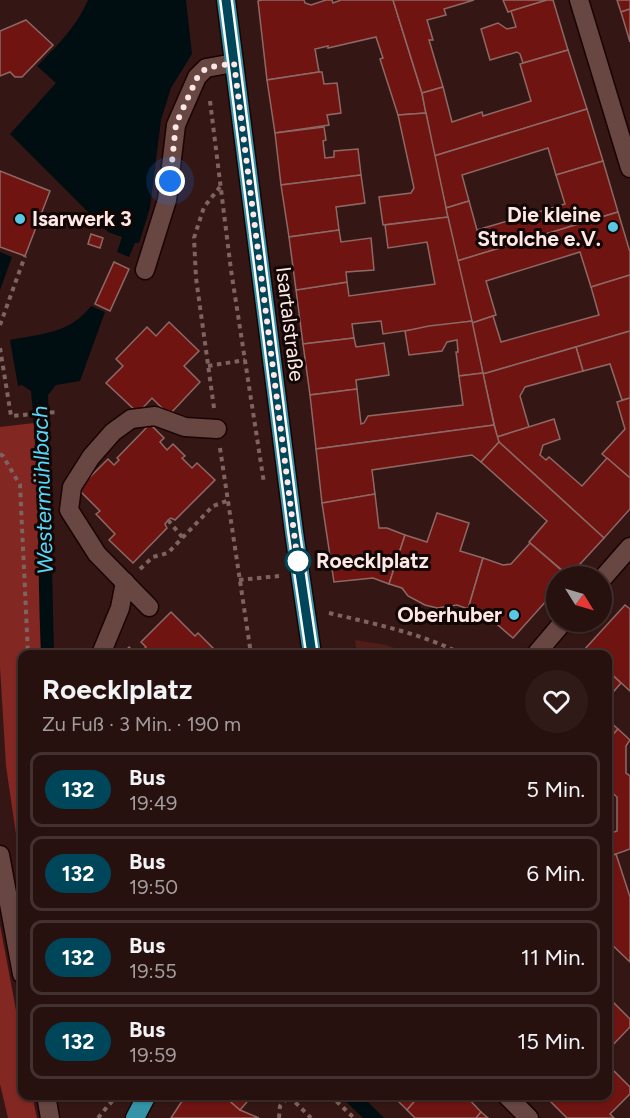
<!DOCTYPE html>
<html lang="de">
<meta charset="utf-8">
<style>
:root{--surface:#27110f;--page:#2f1a18;--text:#f1f3f6;--muted:#a49d9e;--line:#43312f}
body{margin:0;font-family:Figtree,sans-serif;background:var(--page);color:var(--text);height:100vh;display:flex;flex-direction:column;font-size:22px;white-space:nowrap}
*{box-sizing:border-box;margin:0}
p{font-size:20px;color:var(--muted)}
.icon{flex:none;width:33px;height:33px;fill:none;stroke:currentColor;stroke-width:2;stroke-linecap:round;stroke-linejoin:round}
.map{position:relative;flex:1;overflow:hidden}
.details{position:absolute;left:18px;top:650px;width:594px;height:450px;display:flex;flex-direction:column;background:var(--surface);border-radius:12px;box-shadow:0 2px 4px #0004,0 0 0 2px var(--line)}
.details>*{flex:none}
.badge{padding:0 12px;border-radius:20px;font-size:21px;line-height:39px}
.needle{width:39px;rotate:127deg}
.tools{position:absolute;left:546px;top:566px;display:grid;gap:12px}
.tools a{display:grid;place-items:center;width:66px;height:66px;border-radius:50%;background:var(--surface);box-shadow:0 2px 4px #0004,0 0 0 2px var(--line);font-size:30px}
.you{position:absolute;width:30px;height:30px;margin:-15px;border:4px solid #fff;border-radius:50%;background:#1a73e8;box-shadow:0 0 0 9px #1a73e833}
.map>.badge{position:absolute;translate:-50% -50%;box-shadow:0 0 0 3px #fff}
.round{display:grid;place-items:center;flex:none;width:63px;height:63px;border-radius:32px;background:var(--page)}
.summary{display:flex;align-items:center;justify-content:space-between;height:102px;padding:0 24px}
h1{font-size:28px;font-weight:700;line-height:45px}
ul{padding:0;list-style:none}
li{display:flex;align-items:center;gap:18px;height:75px;margin:0 12px 9px;padding:0 12px;border:3px solid var(--line);border-radius:12px}
li div{flex:1}
li b{display:block;font-size:22px}
li em{font-style:normal}
li .badge{min-width:66px;font-weight:700;text-align:center}
.map>svg:first-child{display:block}
</style>
<div class="map">
<svg width="630" height="1118" viewBox="0 0 630 1118">
<rect width="100%" height="100%" fill="#341714"/>
<polygon fill="#501d18" points="355,640 386,645 410,654 357,654"/>
<g fill="#822722">
<polygon points="34,423 38,470 41,654 22,654 22,875 6,766 0,667 0,427"/>
<polygon points="0,925 22,1042 22,1095 32,1095 37,1118 8,1118 0,1084"/>
</g>
<g fill="#000d11">
<path d="M88 0H186L192 54 171 88 161 120 150 208 139 243H135L129 257 117 252 122 237 108 232 10 134 56 83 37 66C57 46 77 26 88 0Z"/>
<polygon points="0,252 12,257 0,290"/>
<path d="M91 306 105 312 80 381 56 385 48 395 54 654H41C37 566 40 479 31 391L22 385 18 386 10 340C43 333 69 334 91 306Z"/>
<polygon points="339,1095 361,1095 384,1118 363,1118"/>
</g>
<g fill="#6f1411" stroke="#8d6965" stroke-width="1.5">
<polygon points="262,0 304,0 305,3 311,5 326,0 332,0 333,3 341,0 393,0 422,93 426,113 398,115 380,59 383,58 376,37 328,48 328,46 315,49 319,72 267,80 258,1"/>
<polygon points="393,0 474,0 444,9 446,15 427,20 433,40 429,40 443,87 422,93"/>
<polygon points="503,0 547,0 508,12"/>
<polygon points="547,0 553,0 568,50 523,63 520,54 517,52 490,60 481,29 498,23 507,29 516,27 511,11"/>
<polygon points="617,0 630,0 630,9 621,12"/>
<polygon points="630,9 630,42 621,12"/>
<polygon points="26,20 53,45 22,77 15,77 10,72 0,76 0,31"/>
<polygon points="568,50 587,109 434,156 422,93 443,87 452,122 482,112 483,116 531,101 520,64"/>
<polygon points="319,72 322,72 324,84 337,83 341,113 327,115 329,125 275,133 267,80"/>
<polygon points="587,109 603,161 556,175 548,148 462,175 469,201 446,208 434,156"/>
<polygon points="426,113 448,217 383,225 379,197 411,193 414,188 398,115"/>
<polygon points="324,127 326,140 323,141 325,158 334,157 334,151 358,149 361,175 281,185 275,133"/>
<polygon points="603,161 618,212 457,261 446,208 469,201 477,230 565,204 556,175"/>
<polygon points="0,171 50,191 25,256 0,247"/>
<polygon points="361,175 365,203 336,207 339,230 289,237 281,185"/>
<polygon points="618,212 630,252 630,275 591,287 580,252 486,281 496,315 472,323 457,261"/>
<polygon points="448,217 472,321 383,334 381,321 352,324 354,338 303,344 296,290 347,282 349,296 435,284 427,242 388,248 385,225"/>
<polygon points="339,230 341,242 371,238 374,270 346,272 347,282 296,290 289,237"/>
<polygon points="91,234 103,238 100,248 88,244"/>
<polygon points="114,262 129,269 110,311 95,304"/>
<polygon points="630,275 630,331 483,374 472,323 493,316 501,342 599,315 591,287"/>
<polygon points="472,321 483,373 459,376 456,352 458,352 457,340 447,342 442,351 409,355 405,331 429,326"/>
<polygon points="169,322 199,351 184,366 200,382 169,415 152,398 138,413 106,383 123,366 116,359 147,327 156,336"/>
<polygon points="630,331 630,398 622,400 610,364 583,371 576,347"/>
<polygon points="354,338 356,347 384,343 389,375 356,380 357,389 310,395 303,344"/>
<polygon points="576,347 583,371 525,387 520,396 529,427 497,437 483,374"/>
<polygon points="483,373 494,425 316,449 310,395 357,389 361,424 364,423 368,416 463,405 459,376"/>
<polygon points="630,398 630,478 602,454 625,429 617,402"/>
<polygon points="554,419 560,439 543,445 540,455 546,460 549,457 582,486 607,458 630,478 630,509 604,538 499,442 497,437"/>
<polygon points="150,424 164,438 160,442 167,450 173,444 185,456 182,458 192,468 197,463 215,480 175,520 171,518 168,520 165,524 167,528 133,563 109,540 115,534 96,514 100,511 78,489 108,459 114,465 119,460 117,458"/>
<polygon points="494,425 499,442 481,462 472,455 372,470 375,494 322,503 316,449"/>
<polygon points="499,442 604,538 569,576 529,542 547,521 481,462"/>
<polygon points="375,494 379,528 387,528 405,535 389,584 373,578 334,582 322,503"/>
<polygon points="437,513 469,523 460,551 483,558 468,609 457,605 437,608 425,605 408,596 402,588 389,584 405,535 427,542"/>
<polygon points="530,543 568,576 556,576 556,590 513,638 485,614 468,609 483,558 503,565 511,564"/>
<polygon points="625,605 630,609 630,691 608,671 608,654 589,654 584,650"/>
<polygon points="171,612 195,636 198,633 218,653 221,649 226,654 139,654 146,647 141,642"/>
<polygon points="129,647 136,654 123,654"/>
<polygon points="608,671 621,683 608,698"/>
<polygon points="608,720 618,729 608,740"/>
<polygon points="618,729 630,740 626,746 626,773 630,776 630,849 608,857 608,834 617,831 617,797 608,789 608,740"/>
<polygon points="616,854 630,897 630,962 608,941 608,857"/>
<polygon points="608,997 630,1019 630,1027 608,1050"/>
<polygon points="613,1070 630,1087 630,1094 610,1114 614,1118 567,1118 544,1095 608,1095 608,1076"/>
<polygon points="186,1095 223,1095 240,1110 259,1118 171,1118"/>
<polygon points="223,1095 253,1095 240,1110"/>
<polygon points="392,1095 420,1095 407,1110"/>
<polygon points="420,1095 465,1095 481,1112 476,1118 415,1118 407,1110"/>
<polygon points="481,1112 488,1118 476,1118"/>
</g>
<g fill="none" stroke-linecap="round" stroke-linejoin="round">
<g stroke="#1a0302" stroke-width="21">
<g id="minor">
<polyline points="579,0 630,168"/>
<polyline points="145,270 167,200 176,125 197,77 206,68 234,63"/>
<polyline points="602,579 630,547"/>
<polyline points="149,607 97,554 69,510 72,487 91,457 113,432 131,419 155,416 185,427 217,429"/>
<polyline points="101,654 120,608 125,582"/>
<polyline points="536,654 564,621"/>
<polyline points="0,855 22,974"/>
<polyline points="46,1095 50,1118"/>
<polyline points="506,1095 529,1118"/>
</g>
</g>
<g stroke="#1a0302" stroke-width="21">
<g id="major">
<polyline points="226,0 294,532 312,654"/>
<polyline points="135,1118 147,1095"/>
</g>
</g>
<g stroke="#7e6461" stroke-width="4" stroke-dasharray="4.5 4.5" stroke-linecap="butt">
<polyline points="210,101 231,270 264,483"/>
<polyline points="0,325 25,256"/>
<polyline points="0,348 11,416 56,412"/>
<polyline points="208,366 245,360"/>
<polyline points="214,408 196,278 194,238 204,207 220,187"/>
<polyline points="220,448 251,654"/>
<polyline points="0,454 3,456 20,485 28,654"/>
<polyline points="168,520 183,538"/>
<polyline points="140,569 153,557 168,553 213,506 227,501"/>
<polyline points="239,580 279,576"/>
<path d="M329 613C375 624 420 633 462 654"/>
<polyline points="330,1095 354,1118"/>
<polyline points="289,1096 311,1118"/>
<polyline points="98,1118 117,1095"/>
<polyline points="279,1118 280,1106 289,1096"/>
</g>
<use href="#minor" stroke="#684743" stroke-width="18"/>
<use href="#major" stroke="#3493a7" stroke-width="18"/>
</g>
<g fill="none" stroke-linecap="round" stroke-linejoin="round">
<g stroke="#fff" stroke-width="14">
<polyline id="line" points="226,0 294,532 312,654"/>
</g>
<use href="#line" stroke="#00465a" stroke-width="9"/>
<polyline stroke="#fde8e5" stroke-width="6" stroke-dasharray="0 10.8" points="170,181 176,124 197,78 206,68 234,63 298,564 298,561"/>
</g>
<g fill="#5ac8e5" stroke="#130706" stroke-width="2">
<circle cx="20" cy="219" r="6"/>
<circle cx="613" cy="227" r="6"/>
<circle cx="514" cy="615" r="6"/>
</g>
<circle fill="#fff" stroke="#00465a" stroke-width="3" cx="298" cy="561" r="12"/>
<g text-anchor="middle" stroke-width="6" stroke-linejoin="round" paint-order="stroke">
<g font-size="21" font-weight="bold" fill="#fde8e5" stroke="#130706" text-anchor="end">
<text x="601" y="222">Die kleine<tspan x="601" dy="24">Strolche e.V.</tspan></text>
<text x="32" y="226" text-anchor="start">Isarwerk 3</text>
<text x="502" y="622">Oberhuber</text>
</g>
<g font-size="21" fill="#fde8e5" stroke="#130706">
<text transform="translate(290 324) rotate(83)" y="7">Isartalstraße</text>
</g>
<g font-size="21" font-weight="bold" fill="#fde8e5" stroke="#130706" text-anchor="start">
<text x="316" y="568">Roecklplatz</text>
</g>
<g font-size="22" font-style="italic" fill="#53d9fc" stroke="#130706">
<text transform="translate(42 490) rotate(-92)" y="8">Westermühlbach</text>
</g>
</g>
</svg>
<div class="tools">
<a><svg class="needle" viewBox="-14 -14 28 28"><path d="M0-13l5 13h-10z" fill="#e53935"/><path d="M0 13l5-13h-10z" fill="#a49d9e"/></svg></a>
</div>
<div class="you" style="left:170px;top:181px"></div>
<section class="details">
<div class="summary"><div><h1>Roecklplatz</h1><p>Zu Fuß · 3 Min. · 190 m</p></div><a class="round"><svg class="icon" aria-label="heart" viewBox="0 0 24 24"><path d="M12 20l-8-8c-3-5 5-10 8-4 3-6 11-1 8 4z"/></svg></a></div>
<ul>
<li><span class="badge" style="background:#00465a;color:#fff">132</span><div><b>Bus</b><p>19:49</p></div><em>5 Min.</em></li>
<li><span class="badge" style="background:#00465a;color:#fff">132</span><div><b>Bus</b><p>19:50</p></div><em>6 Min.</em></li>
<li><span class="badge" style="background:#00465a;color:#fff">132</span><div><b>Bus</b><p>19:55</p></div><em>11 Min.</em></li>
<li><span class="badge" style="background:#00465a;color:#fff">132</span><div><b>Bus</b><p>19:59</p></div><em>15 Min.</em></li>
</ul>
</section>
</div>
